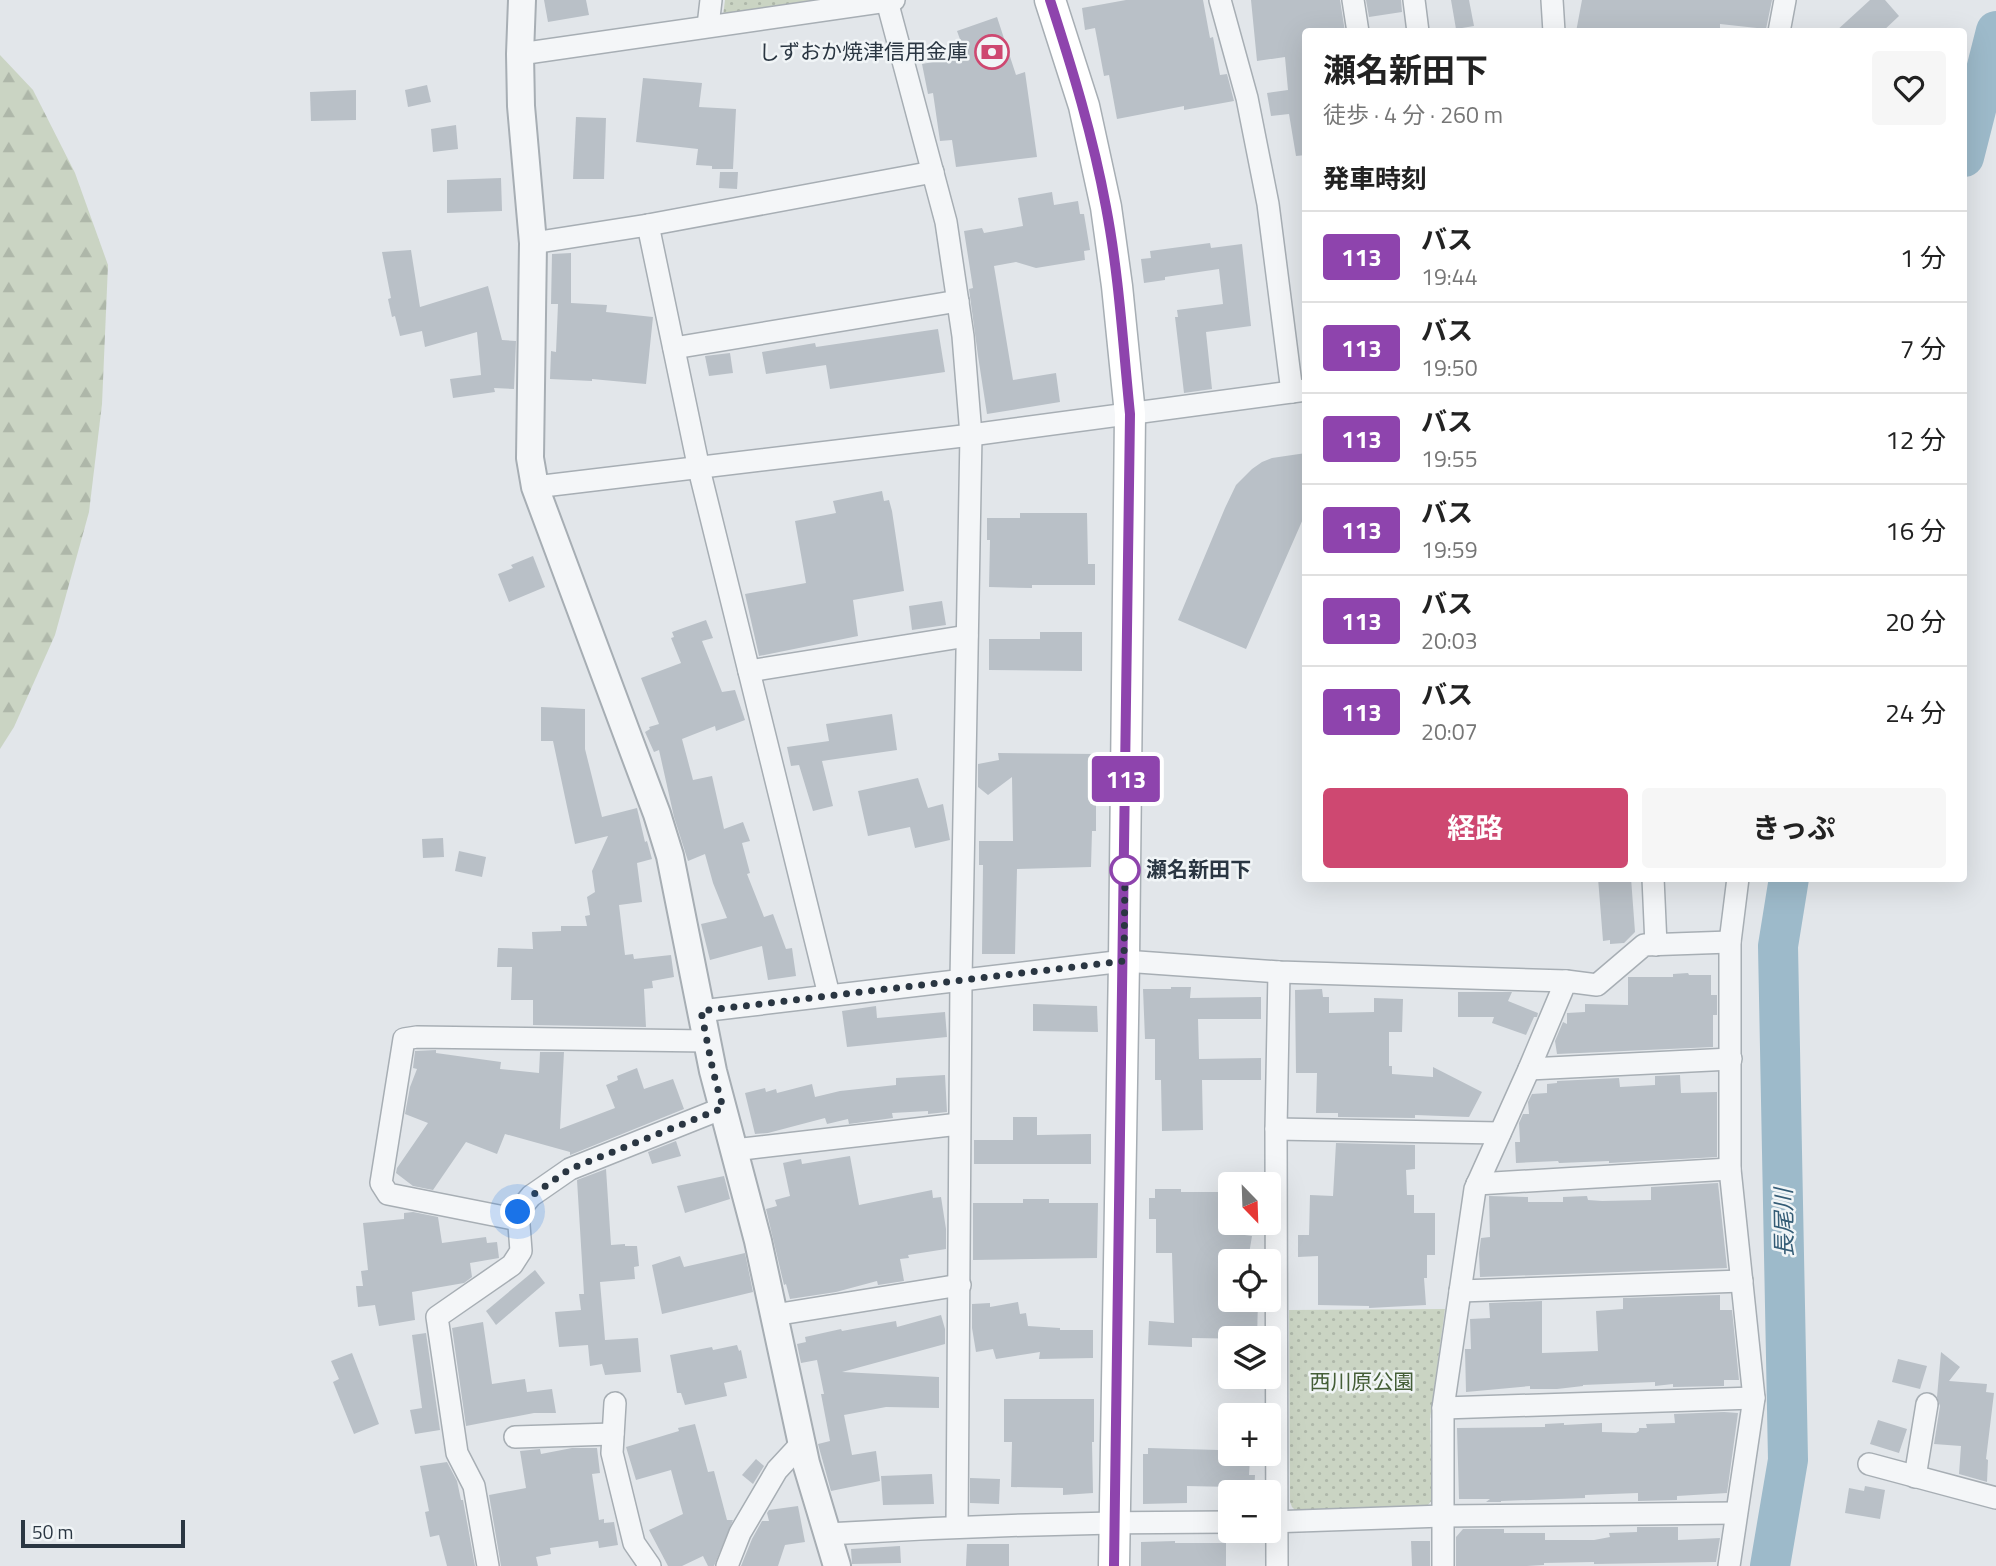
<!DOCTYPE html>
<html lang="ja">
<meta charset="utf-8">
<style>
:root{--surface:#fff;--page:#f6f6f6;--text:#222;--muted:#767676;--line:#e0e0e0;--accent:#ce4871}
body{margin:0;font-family:"Titillium Web","Noto Sans JP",sans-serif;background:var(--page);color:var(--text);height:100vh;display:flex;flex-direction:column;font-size:26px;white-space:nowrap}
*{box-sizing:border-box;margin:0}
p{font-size:23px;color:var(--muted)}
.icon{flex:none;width:38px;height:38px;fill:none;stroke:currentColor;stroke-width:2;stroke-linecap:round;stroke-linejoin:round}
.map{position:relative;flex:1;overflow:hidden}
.drawer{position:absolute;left:1302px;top:28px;width:665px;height:854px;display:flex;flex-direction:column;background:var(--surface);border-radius:7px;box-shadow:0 7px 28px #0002}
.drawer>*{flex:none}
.badge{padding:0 14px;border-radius:5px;font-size:24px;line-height:46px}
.needle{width:46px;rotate:157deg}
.controls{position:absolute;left:1218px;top:1172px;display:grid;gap:14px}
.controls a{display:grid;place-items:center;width:63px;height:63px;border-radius:7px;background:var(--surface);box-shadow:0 7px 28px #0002;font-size:35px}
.scale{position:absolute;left:21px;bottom:18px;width:164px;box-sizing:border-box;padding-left:7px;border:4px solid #2a3642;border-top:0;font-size:19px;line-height:24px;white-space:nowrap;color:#2a3642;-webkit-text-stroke:5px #f1f5f7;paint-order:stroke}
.you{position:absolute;width:35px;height:35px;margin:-18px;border:5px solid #fff;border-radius:50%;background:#1a73e8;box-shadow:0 0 0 10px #1a73e833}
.map>.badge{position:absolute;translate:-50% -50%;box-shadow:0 0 0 4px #fff}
h2{padding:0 21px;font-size:26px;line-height:63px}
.round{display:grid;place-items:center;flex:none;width:74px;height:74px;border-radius:7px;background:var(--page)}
.headline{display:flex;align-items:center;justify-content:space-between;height:119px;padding:0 21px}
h1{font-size:33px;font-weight:700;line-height:52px}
.primary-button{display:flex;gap:14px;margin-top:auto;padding:14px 21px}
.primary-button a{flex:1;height:80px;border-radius:7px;background:var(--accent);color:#fff;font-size:28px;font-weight:700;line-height:80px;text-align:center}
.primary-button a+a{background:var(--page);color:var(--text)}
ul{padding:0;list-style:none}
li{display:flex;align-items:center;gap:21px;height:91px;padding:0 21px;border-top:2px solid var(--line)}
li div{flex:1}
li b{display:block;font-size:26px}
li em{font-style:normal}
li .badge{min-width:77px;font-weight:700;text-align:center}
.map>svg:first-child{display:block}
</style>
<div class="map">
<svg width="1996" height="1566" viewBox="0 0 1996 1566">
<defs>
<pattern id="forest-firs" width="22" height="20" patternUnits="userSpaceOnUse" patternTransform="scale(1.75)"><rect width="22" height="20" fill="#cad4c3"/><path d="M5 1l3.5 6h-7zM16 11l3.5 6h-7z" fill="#aeb7a9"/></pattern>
<pattern id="park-dots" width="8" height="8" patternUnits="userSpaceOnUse" patternTransform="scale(1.75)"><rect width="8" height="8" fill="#cad4c3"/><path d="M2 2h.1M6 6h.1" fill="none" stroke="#aeb7a9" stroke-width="1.8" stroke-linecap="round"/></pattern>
</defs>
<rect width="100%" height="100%" fill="#e2e6ea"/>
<polygon fill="url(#forest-firs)" points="0,55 33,90 75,173 108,265 102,404 89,512 55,635 14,727 0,749"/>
<g fill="url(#park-dots)">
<polygon points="725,0 816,0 723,16"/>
<polygon points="1445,1309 1430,1419 1432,1500 1428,1505 1415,1510 1296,1511 1292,1507 1290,1502 1289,1310"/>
</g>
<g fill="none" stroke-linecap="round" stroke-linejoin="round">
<g stroke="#9dbaca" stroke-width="40">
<polyline points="1964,157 1996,31"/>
<polyline points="1770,1566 1788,1460 1778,946 1789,878"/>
</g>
</g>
<g fill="#b9c0c7">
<polygon points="544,0 586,0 589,15 548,22"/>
<polygon points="1126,0 1203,0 1210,38 1213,37 1220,75 1227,74 1234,101 1184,110 1184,106 1117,119 1109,75 1104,76 1095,28 1085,30 1082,8"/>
<polygon points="1251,0 1340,0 1345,32 1306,32 1306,155 1296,156 1289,114 1271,116 1267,93 1288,90 1285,57 1257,61"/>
<polygon points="1366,0 1401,0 1402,12 1369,17"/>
<polygon points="1451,0 1469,0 1474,26 1456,29"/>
<polygon points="1582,0 1772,0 1766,29 1720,24 1720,32 1576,32"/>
<polygon points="1870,0 1885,0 1899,16 1882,32 1835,32"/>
<polygon points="997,17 1016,75 1025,72 1037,157 956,167 952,140 940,141 933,93 928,94 922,64 966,56 957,31"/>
<polygon points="643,78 702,83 699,107 736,109 733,169 712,169 712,166 696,165 698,149 636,142"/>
<polygon points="427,85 431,102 408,107 405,90"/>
<polygon points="356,90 356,120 311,121 310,92"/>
<polygon points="576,117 606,118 604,179 573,179"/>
<polygon points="456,125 458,149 433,152 431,129"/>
<polygon points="720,172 738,172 737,189 719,188"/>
<polygon points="501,178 502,211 447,213 447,180"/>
<polygon points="1052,192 1054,205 1078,201 1080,214 1084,214 1090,250 1084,251 1085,260 1036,268 1016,262 994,266 1013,380 1056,373 1060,402 987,414 978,356 969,289 973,288 964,231 982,228 984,233 1023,226 1018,198"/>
<polygon points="1210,243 1211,248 1242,244 1251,326 1206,332 1212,389 1184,393 1175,317 1178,317 1177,310 1223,304 1219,269 1165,277 1165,280 1144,283 1141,259 1151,258 1150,251"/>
<polygon points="411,250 420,307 488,286 502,340 516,341 514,389 494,388 495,392 453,398 450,379 481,375 477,332 425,347 422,331 400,336 395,316 392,317 388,299 391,298 382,252"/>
<polygon points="571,253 571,303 607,305 606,312 653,317 646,384 592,379 592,381 550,379 551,351 556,352 558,304 551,304 552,254"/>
<polygon points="938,329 945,372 830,389 826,365 766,374 762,352 815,343 816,347"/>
<polygon points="730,353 733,373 709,376 705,356"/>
<polygon points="1306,453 1306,518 1303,519 1246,649 1178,620 1225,508 1236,485 1252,469 1262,462 1272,458"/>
<polygon points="882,491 884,501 889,500 892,511 904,591 853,600 858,636 759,656 745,594 806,583 795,521 836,513 833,501"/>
<polygon points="1020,513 1087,513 1088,564 1095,564 1095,585 1032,585 1032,588 989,587 990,540 987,540 987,518 1020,518"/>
<polygon points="533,556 545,587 509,602 498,574 513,568 511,565"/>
<polygon points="942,601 946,625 912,630 909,606"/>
<polygon points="706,620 713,638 702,641 722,692 735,690 745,720 716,731 715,726 682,739 693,780 712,776 724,829 743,822 750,841 742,843 750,873 747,874 764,917 773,914 786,949 792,948 796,976 768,980 762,946 710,960 701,924 727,918 713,883 705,854 688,861 674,817 659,750 654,752 645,732 650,729 649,727 659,724 641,678 681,663 671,638 674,637 672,632"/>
<polygon points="1040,632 1082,632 1082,671 989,670 989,639 1040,639"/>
<polygon points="541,707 585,709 585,749 602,817 637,808 645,842 647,841 652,859 637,863 642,902 619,905 625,955 633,954 634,959 671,955 674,977 652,981 653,988 644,989 646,1027 533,1025 533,1000 511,1000 512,967 497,967 498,948 533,949 532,932 561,931 561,926 587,926 585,916 590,915 587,897 595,892 592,871 608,836 575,844 553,741 541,741"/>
<polygon points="892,714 897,750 822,761 833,806 813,811 799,765 791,766 787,747 829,741 826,724"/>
<polygon points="998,753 1096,754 1096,831 1092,831 1091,867 1017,869 1015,954 982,954 983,865 979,865 979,841 1013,841 1012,777 988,795 978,787 978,764 999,760"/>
<polygon points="918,778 928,808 943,804 950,840 915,848 910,827 868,836 858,791"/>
<polygon points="443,838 444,857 423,858 422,839"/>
<polygon points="459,851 486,857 482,877 455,871"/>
<polygon points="1598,878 1631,878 1635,932 1624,943 1610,944 1610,940 1603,941"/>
<polygon points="1688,973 1689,975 1711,975 1711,995 1717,995 1717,1015 1713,1015 1713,1047 1557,1054 1555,1041 1563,1022 1567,1024 1567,1013 1585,1012 1585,1004 1628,1005 1628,977 1673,977 1673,974"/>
<polygon points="1171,987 1191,987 1190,998 1261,997 1261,1019 1198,1019 1199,1059 1261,1058 1261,1080 1202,1080 1203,1130 1162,1131 1161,1080 1155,1080 1155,1039 1145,1039 1143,989 1171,989"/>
<polygon points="1322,989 1323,997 1329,997 1329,1013 1374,1012 1374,998 1403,999 1402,1032 1389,1032 1389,1066 1392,1066 1392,1074 1433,1077 1433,1067 1482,1092 1469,1117 1415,1115 1415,1118 1338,1117 1338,1113 1316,1113 1317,1073 1296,1073 1295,990"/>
<polygon points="1458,992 1512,992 1508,1001 1538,1013 1537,1017 1534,1017 1526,1035 1492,1023 1494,1017 1458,1017"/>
<polygon points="1033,1004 1097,1006 1098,1032 1033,1031"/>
<polygon points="876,1006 877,1018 945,1012 947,1037 847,1047 842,1011"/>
<polygon points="436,1050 436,1053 501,1062 500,1069 539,1073 540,1052 564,1052 560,1129 615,1108 606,1085 618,1080 617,1076 637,1068 644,1089 673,1079 684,1109 570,1155 570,1152 505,1134 497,1154 466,1142 433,1190 413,1186 396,1173 397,1168 428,1123 405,1114 410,1087 417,1069 413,1068 415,1051"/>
<polygon points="945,1075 947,1112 928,1114 928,1111 892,1113 893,1118 849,1124 848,1119 827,1124 825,1118 768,1133 755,1134 745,1093 765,1088 766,1092 776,1089 777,1093 812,1084 815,1097 840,1091 896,1085 896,1078"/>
<polygon points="1680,1075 1681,1093 1717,1092 1717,1157 1609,1163 1609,1161 1559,1163 1558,1161 1516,1163 1515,1142 1520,1142 1519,1123 1523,1114 1529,1114 1528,1102 1532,1094 1547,1093 1547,1084 1557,1083 1557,1081 1619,1078 1620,1087 1655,1085 1655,1076"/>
<polygon points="1013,1117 1037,1117 1037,1135 1091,1134 1091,1164 974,1164 974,1140 1013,1140"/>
<polygon points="676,1141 681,1156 652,1164 648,1152"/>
<polygon points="1336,1143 1415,1145 1415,1169 1406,1170 1407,1195 1414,1195 1414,1213 1435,1213 1435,1255 1427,1255 1427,1278 1424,1278 1426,1305 1369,1308 1369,1306 1318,1305 1318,1256 1298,1257 1298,1235 1309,1235 1310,1195 1333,1196"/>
<polygon points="850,1156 859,1205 932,1190 933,1198 941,1197 946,1229 946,1249 908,1255 909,1258 900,1259 904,1281 878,1285 877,1281 836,1292 790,1299 786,1284 784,1285 766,1209 777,1206 775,1200 790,1196 783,1163 801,1159 802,1164"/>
<polygon points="606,1169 611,1245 625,1244 625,1246 637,1246 639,1266 634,1267 635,1279 600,1282 605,1340 638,1338 641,1372 605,1375 602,1364 590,1366 588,1345 559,1347 555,1312 581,1310 579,1294 584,1294 577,1180"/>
<polygon points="724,1176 730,1199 685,1213 677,1186"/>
<polygon points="1718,1183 1727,1268 1480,1277 1479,1253 1481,1238 1490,1237 1489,1196 1528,1197 1528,1202 1563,1202 1563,1197 1587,1196 1588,1200 1602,1201 1651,1200 1651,1187"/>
<polygon points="1155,1189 1181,1189 1181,1192 1230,1192 1230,1233 1252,1236 1249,1254 1230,1252 1230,1300 1258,1300 1257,1339 1192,1338 1192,1347 1148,1345 1149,1321 1174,1323 1172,1253 1156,1253 1156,1219 1149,1219 1149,1198 1155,1198"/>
<polygon points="1023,1199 1049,1199 1049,1203 1098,1203 1097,1258 973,1260 973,1203 1023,1203"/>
<polygon points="413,1212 438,1217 442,1243 486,1237 487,1243 497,1242 499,1258 470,1263 472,1277 464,1283 412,1292 415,1320 379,1326 375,1305 358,1307 356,1286 363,1286 361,1271 368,1270 363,1223 404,1219 404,1213"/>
<polygon points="745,1253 753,1292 662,1314 652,1265 680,1256 684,1267"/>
<polygon points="535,1270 545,1283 496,1325 486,1311"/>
<polygon points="1720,1295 1720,1310 1732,1310 1739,1380 1724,1380 1724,1386 1673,1387 1673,1384 1655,1386 1655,1382 1583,1385 1583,1386 1557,1389 1530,1389 1530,1386 1466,1392 1465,1349 1471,1349 1470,1319 1490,1318 1489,1303 1542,1301 1542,1353 1598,1351 1596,1311 1623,1309 1623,1298"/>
<polygon points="1018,1302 1020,1314 1026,1313 1028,1326 1060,1328 1060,1330 1093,1330 1093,1358 1039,1359 1040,1352 996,1359 993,1349 976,1352 972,1328 972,1304 990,1303 990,1307"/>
<polygon points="941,1315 945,1329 945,1344 842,1372 939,1377 939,1408 886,1407 844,1415 852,1455 876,1451 880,1481 831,1491 818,1444 830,1441 821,1394 824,1394 817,1360 801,1363 797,1344 806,1342 805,1337 841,1329 842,1331 896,1321 897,1327"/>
<polygon points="483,1322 492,1384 525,1379 527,1392 552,1389 556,1413 534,1413 466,1426 452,1328"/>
<polygon points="426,1333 440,1430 415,1434 410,1410 422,1408 412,1335"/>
<polygon points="737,1345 739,1351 741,1350 747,1378 724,1383 727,1396 685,1405 681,1393 677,1393 670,1355 712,1347 713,1350"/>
<polygon points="1941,1352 1960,1367 1949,1381 1987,1384 1986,1392 1994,1393 1986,1459 1988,1460 1987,1482 1959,1474 1961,1446 1934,1444 1940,1406 1937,1397"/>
<polygon points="352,1353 379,1424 354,1434 333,1382 339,1379 331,1361"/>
<polygon points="1898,1359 1927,1366 1920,1389 1892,1382"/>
<polygon points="1004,1399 1094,1399 1094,1442 1092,1442 1093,1493 1063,1495 1063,1488 1011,1487 1012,1442 1004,1442"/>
<polygon points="1724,1412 1738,1413 1727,1493 1677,1496 1677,1500 1638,1501 1638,1493 1585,1495 1585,1498 1501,1501 1501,1502 1486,1502 1490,1499 1459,1499 1457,1428 1545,1427 1545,1424 1564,1423 1564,1425 1602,1423 1602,1432 1636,1433 1639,1431 1639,1428 1647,1428 1646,1424 1675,1423 1674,1414"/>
<polygon points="1878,1420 1907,1429 1899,1453 1870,1444"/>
<polygon points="695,1424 708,1472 714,1471 727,1520 733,1520 714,1566 708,1566 703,1556 682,1566 668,1566 649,1530 683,1514 671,1470 636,1480 626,1447 679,1431 678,1428"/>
<polygon points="572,1448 597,1448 600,1473 592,1474 599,1520 604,1519 604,1523 614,1522 618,1545 599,1548 598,1541 550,1548 551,1554 536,1557 538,1566 501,1566 489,1495 526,1488 520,1451 540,1449 541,1454"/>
<polygon points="1148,1448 1219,1450 1220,1457 1250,1458 1249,1475 1255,1475 1254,1493 1232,1493 1232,1487 1187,1486 1187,1503 1143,1504 1143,1454 1148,1454"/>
<polygon points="756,1459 764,1466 753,1484 742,1475"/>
<polygon points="447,1462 457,1481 461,1500 463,1500 475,1566 447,1566 439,1535 430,1537 425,1512 429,1511 420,1466"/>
<polygon points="932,1474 934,1504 883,1505 881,1476"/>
<polygon points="970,1478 1000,1479 999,1504 970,1503"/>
<polygon points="1865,1486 1885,1490 1880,1519 1845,1513 1849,1488 1864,1491"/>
<polygon points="798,1506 805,1542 785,1545 778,1566 741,1566 752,1539 762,1521 769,1521 767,1513 769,1510"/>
<polygon points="1637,1527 1678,1527 1678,1540 1720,1538 1716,1562 1594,1564 1594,1562 1544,1563 1544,1565 1527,1566 1456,1566 1456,1537 1463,1529 1504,1529 1504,1533 1545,1533 1545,1540 1594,1540 1610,1537 1609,1533 1637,1532"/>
<polygon points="1175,1541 1175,1543 1226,1543 1226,1566 1141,1566 1141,1542"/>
<polygon points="1411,1541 1430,1541 1430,1566 1412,1566"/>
<polygon points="967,1544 1009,1544 1009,1566 966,1566"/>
<polygon points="900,1546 901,1563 852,1564 851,1549"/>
</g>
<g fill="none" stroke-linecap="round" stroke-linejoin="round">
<g stroke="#a7aeb4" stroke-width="24">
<g id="minor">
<polyline points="1220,0 1247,98 1268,204 1292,392"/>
<polyline points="1353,0 1358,32"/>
<polyline points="1414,0 1418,32"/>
<polyline points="1552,0 1554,32"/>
<polyline points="887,1 946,222 963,336 971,435 961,980 957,1526"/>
<polyline points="708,26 711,0"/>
<polyline points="1779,32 1785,0"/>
<polyline points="520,54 894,0"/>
<polyline points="648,225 699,469 829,995"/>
<polyline points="533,243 648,225 933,172"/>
<polyline points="674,348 958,301"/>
<polyline points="535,487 971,435 1306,390"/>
<polyline points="749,671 967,636"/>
<polyline points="1653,878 1656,945"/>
<polyline points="701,1011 1124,961 1279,972 1566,981"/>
<polyline points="1529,1069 1731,1059"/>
<polyline points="1276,1129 1500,1133"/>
<polyline points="734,1150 959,1124"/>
<polyline points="1477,1184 1730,1169"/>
<polyline points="519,1220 388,1194 381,1183 404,1039 417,1037 707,1041"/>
<polyline points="1460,1291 1742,1281"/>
<polyline points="774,1315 960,1285"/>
<polyline points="615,1403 612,1453 634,1543 650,1566"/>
<polyline points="1443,1408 1754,1398"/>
<polyline points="515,1437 613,1434"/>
<polyline points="1869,1464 1996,1498"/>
<polyline points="1915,1477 1927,1404"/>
<polyline points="1269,1522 1443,1516 1736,1513"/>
<path d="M827 1534C961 1526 1095 1522 1230 1522"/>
<polyline points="488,1566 474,1486 457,1453 437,1317 512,1265 521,1251 518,1212 531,1196 570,1169 723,1108"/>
<polyline points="727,1566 740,1533 777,1470 802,1443"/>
<polyline points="1277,1566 1276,1129 1279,972"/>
<polyline points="1443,1566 1443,1408 1475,1189 1529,1069 1566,981 1597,985 1644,945 1730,942"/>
<polyline points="1729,1566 1754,1398 1730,1169 1730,942 1738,878"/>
</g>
</g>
<g stroke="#a7aeb4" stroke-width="30">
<polyline id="tertiary" points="522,0 520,54 521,106 533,243 530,458 535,487 630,742 657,814 670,856 713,1071 758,1241 806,1463 837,1566"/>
</g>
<g stroke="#a7aeb4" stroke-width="33">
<polyline id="secondary" points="1050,0 1084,106 1106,207 1117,286 1130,414 1124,961 1114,1566"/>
</g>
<use href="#minor" stroke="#f4f6f8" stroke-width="21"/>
<use href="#tertiary" stroke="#f4f6f8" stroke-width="26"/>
<use href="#secondary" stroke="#fff" stroke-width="30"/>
</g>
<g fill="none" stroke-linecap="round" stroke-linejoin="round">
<g stroke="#fff" stroke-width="16">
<path id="line" d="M1050 0C1072 68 1093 136 1106 207 1119 275 1123 345 1130 414L1114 1566"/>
</g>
<use href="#line" stroke="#8e44ad" stroke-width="10"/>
<polyline stroke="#2a3642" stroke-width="7" stroke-dasharray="0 12.6" points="518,1212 531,1196 570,1169 723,1108 713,1071 701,1011 1124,961 1125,870"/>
</g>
<defs>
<g id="bank-ring" transform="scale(1.75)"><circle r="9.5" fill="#f1f5f7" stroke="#ce4871" stroke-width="1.5"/><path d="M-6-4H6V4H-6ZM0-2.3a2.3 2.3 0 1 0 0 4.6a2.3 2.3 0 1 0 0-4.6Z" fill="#ce4871"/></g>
</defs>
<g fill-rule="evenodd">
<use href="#bank-ring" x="992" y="52"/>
</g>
<circle fill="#fff" stroke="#8e44ad" stroke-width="3.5" cx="1125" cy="870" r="14"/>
<g text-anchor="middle" stroke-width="5" stroke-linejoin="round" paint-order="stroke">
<g font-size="21" fill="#2a3642" stroke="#f1f5f7" text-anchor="end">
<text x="968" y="59">しずおか焼津信用金庫</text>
</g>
<g font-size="21" font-weight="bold" fill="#2a3642" stroke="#f1f5f7" text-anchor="start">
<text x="1146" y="877">瀬名新田下</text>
</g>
<g font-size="21" fill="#445e37" stroke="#f1f5f7">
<text x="1362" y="1389">西川原公園</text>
</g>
<g font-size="23" font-style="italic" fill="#345c76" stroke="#f1f5f7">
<text transform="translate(1784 1223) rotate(-91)" y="8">長尾川</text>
</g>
</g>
</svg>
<div class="controls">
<a><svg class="needle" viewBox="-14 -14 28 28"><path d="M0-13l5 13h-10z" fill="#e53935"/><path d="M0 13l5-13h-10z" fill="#767676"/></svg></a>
<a><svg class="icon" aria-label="locate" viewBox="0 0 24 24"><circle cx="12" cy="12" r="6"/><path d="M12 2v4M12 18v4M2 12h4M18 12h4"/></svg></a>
<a><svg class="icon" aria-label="layers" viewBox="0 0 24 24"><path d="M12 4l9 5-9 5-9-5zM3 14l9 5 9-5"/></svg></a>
<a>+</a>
<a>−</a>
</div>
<div class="scale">50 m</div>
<div class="you" style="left:518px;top:1212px"></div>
<b class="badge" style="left:1126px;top:779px;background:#8e44ad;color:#fff">113</b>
<section class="drawer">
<div class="headline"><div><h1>瀬名新田下</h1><p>徒歩 · 4 分 · 260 m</p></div><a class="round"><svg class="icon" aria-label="heart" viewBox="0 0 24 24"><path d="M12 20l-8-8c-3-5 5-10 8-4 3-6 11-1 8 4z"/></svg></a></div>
<h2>発車時刻</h2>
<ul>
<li><span class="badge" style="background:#8e44ad;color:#fff">113</span><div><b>バス</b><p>19:44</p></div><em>1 分</em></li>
<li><span class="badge" style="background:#8e44ad;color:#fff">113</span><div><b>バス</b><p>19:50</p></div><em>7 分</em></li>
<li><span class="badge" style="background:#8e44ad;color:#fff">113</span><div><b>バス</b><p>19:55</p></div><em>12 分</em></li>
<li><span class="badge" style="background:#8e44ad;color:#fff">113</span><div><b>バス</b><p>19:59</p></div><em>16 分</em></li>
<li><span class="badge" style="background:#8e44ad;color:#fff">113</span><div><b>バス</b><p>20:03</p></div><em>20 分</em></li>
<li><span class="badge" style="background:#8e44ad;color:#fff">113</span><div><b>バス</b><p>20:07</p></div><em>24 分</em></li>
</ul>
<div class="primary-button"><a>経路</a><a>きっぷ</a></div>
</section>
</div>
